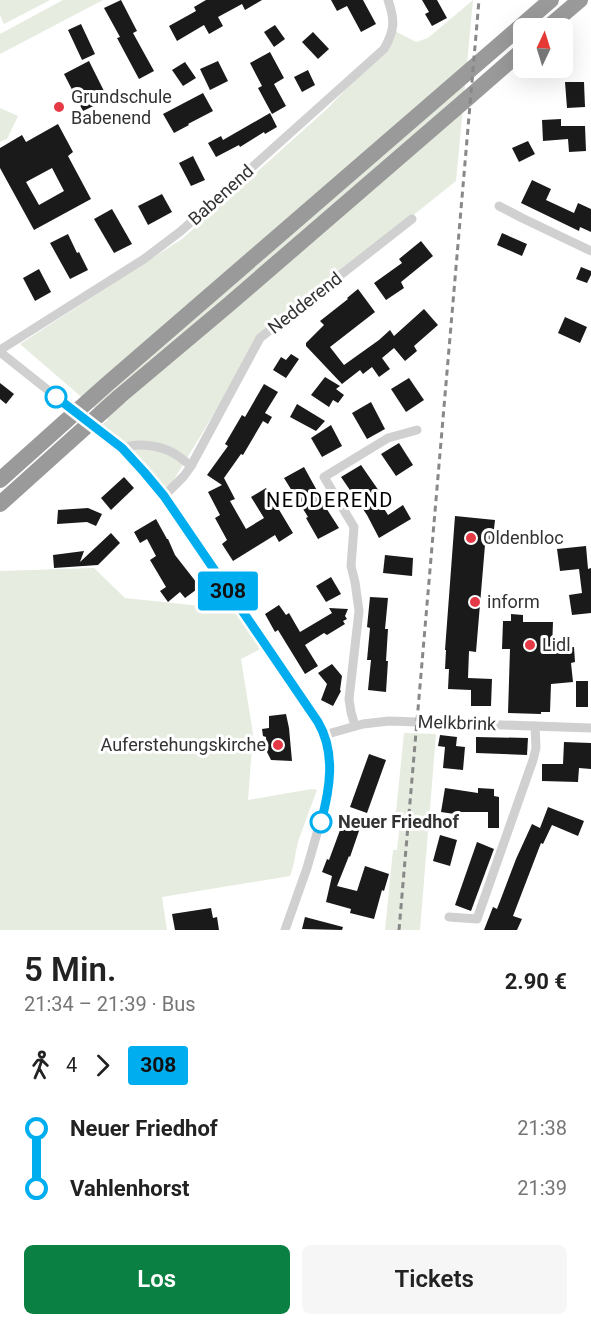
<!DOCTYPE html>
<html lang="de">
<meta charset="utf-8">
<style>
:root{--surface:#fff;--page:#f6f6f6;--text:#222;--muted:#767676;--accent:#0b8043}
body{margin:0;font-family:Roboto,sans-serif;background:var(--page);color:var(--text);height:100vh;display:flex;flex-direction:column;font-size:22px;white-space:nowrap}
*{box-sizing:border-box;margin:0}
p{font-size:20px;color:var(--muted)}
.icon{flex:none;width:33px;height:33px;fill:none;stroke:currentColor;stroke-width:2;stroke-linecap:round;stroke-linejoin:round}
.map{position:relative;height:930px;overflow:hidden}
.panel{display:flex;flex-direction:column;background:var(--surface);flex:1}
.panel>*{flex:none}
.badge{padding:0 12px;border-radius:4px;font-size:21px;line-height:39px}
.needle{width:39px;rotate:4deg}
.fabs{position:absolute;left:513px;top:18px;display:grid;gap:12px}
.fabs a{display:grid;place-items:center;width:60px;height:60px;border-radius:9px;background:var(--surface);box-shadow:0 6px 24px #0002;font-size:30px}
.map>.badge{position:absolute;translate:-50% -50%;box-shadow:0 0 0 3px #fff}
.legs{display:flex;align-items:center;gap:9px;height:66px;padding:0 24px;font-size:20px}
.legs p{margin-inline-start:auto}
.head{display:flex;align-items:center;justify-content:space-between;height:102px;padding:0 24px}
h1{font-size:33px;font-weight:600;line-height:45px}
.action{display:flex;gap:12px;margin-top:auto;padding:12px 24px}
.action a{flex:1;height:69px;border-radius:9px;background:var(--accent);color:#fff;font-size:24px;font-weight:600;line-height:69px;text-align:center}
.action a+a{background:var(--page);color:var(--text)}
ul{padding:0 24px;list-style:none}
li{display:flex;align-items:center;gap:21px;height:60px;font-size:22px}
li i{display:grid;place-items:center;width:9px;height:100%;margin:0 8px;background:currentColor}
li i::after{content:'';width:15px;height:15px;margin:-8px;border:4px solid;border-radius:50%;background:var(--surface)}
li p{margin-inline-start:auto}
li:first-child i{background:linear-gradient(#0000 50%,currentColor 0)}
li:last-child i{background:linear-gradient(currentColor 50%,#0000 0)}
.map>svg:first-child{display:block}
</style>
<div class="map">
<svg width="591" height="930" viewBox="0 0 591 930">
<rect width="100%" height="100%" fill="#fff"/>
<g fill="#e6ecdf">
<polygon points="0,0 50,0 4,24 0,15"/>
<polygon points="63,0 103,0 0,54 0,34"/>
<polygon points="473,0 456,181 260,338 164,496 96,429 108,420 20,344 182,239 327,109 384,49 393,30 416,42 428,38"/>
<polygon points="0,108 18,116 7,139 0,142"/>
<path d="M94 568 125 598 201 606 226 589 266 646 241 659 253 734 248 800 312 789 317 790C311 806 305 822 299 839 295 851 295 864 290 876L162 897 167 930H0V571Z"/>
<polygon points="404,733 436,734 420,930 385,930 393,850 397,850 400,823 395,822"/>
</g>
<g fill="#1a1a1a" fill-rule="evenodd">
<polygon points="121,0 137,31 133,33 154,71 139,79 117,38 120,37 104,8"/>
<polygon points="206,0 262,0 245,10 242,4 218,17 223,26 209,34 204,25 177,41 169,26 196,11 194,7"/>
<polygon points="331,0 363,0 376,24 361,32 347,6 337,11"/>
<polygon points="422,0 437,0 447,18 432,26 425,14 429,12"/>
<polygon points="81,24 95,54 82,60 68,30"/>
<polygon points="275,25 285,39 274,47 264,32"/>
<polygon points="313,32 329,49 318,59 302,42"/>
<polygon points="270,52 284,78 274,84 286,106 272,114 258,88 262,86 250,63"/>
<polygon points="89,61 108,99 83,111 64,74"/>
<polygon points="218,61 228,81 210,90 200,69"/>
<polygon points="185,62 196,78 183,86 172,70"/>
<polygon points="308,70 315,85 302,92 294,77"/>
<polygon points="565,82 584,82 585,107 567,108"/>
<polygon points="203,93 213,111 188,124 189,125 174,133 163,114"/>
<polygon points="270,113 277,127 265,134 264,132 240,147 239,145 216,157 208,143 221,136 223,140"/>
<polygon points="561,119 561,126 585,126 586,151 569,152 568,139 543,141 542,120"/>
<path d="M58 124 73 152 68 156 91 199 34 230 0 168V148L22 135 26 142ZM52 168 64 191 39 205 26 182Z"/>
<polygon points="528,141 535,154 519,162 512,148"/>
<polygon points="193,156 205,180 191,186 179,163"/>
<polygon points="532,180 551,189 546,200 574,213 578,203 591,209 591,232 580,227 579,231 521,203"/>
<polygon points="162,194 172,212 148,225 138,206"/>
<polygon points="112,209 132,244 114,253 94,219"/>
<polygon points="502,233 527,244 522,256 497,245"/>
<polygon points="68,234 77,253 79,252 88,270 70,279 50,243"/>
<polygon points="421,241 433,256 401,282 404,288 386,300 374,283 402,263 399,259"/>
<polygon points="581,267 591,271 591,275 587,283 576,279"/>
<polygon points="39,269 51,292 35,301 23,278"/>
<polygon points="358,289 375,312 330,347 344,365 379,340 390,330 394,336 424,309 438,325 414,346 417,351 405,361 394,348 382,358 390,369 379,377 372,367 363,374 360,370 342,384 306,346 306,343 324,325 320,321 348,299 347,298"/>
<polygon points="565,317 587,327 580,343 558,333"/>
<polygon points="291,354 299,359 286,378 273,370 281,357 286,360"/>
<polygon points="325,377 340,386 336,389 344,395 338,403 333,400 329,407 311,395"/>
<polygon points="409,378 424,400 406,412 391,389"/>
<polygon points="0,383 14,394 6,404 0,399"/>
<polygon points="264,384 278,392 265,413 272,417 268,424 263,421 243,455 241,454 224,478 235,499 230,501 246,529 264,518 251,497 266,488 293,533 279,542 275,535 233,561 222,544 227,540 215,518 220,515 208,492 222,485 207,475 228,446 225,444 242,415 245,417"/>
<polygon points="371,402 385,429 367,439 352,413"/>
<polygon points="297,404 325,421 316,431 290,417"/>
<polygon points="331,425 342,446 322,457 311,438"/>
<polygon points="399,443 413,465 396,476 381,454"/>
<polygon points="361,465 379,491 375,494 388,515 403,505 411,519 379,538 367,515 341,477"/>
<polygon points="304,467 320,496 319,497 339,528 318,539 306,518 308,517 284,478"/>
<polygon points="124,477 134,488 111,510 101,498"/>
<polygon points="88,508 102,514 96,526 87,522 57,524 58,510"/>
<polygon points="455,516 495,520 493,538 485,545 476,652 469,651 468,678 492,679 491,706 471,706 471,690 448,689 449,669 445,669 446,650 445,650"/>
<polygon points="156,519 167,539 168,539 175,555 200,587 185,598 180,592 168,602 160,591 166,587 150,560 156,556 147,539 140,543 134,532"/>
<polygon points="111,533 120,543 98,565 54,568 53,555 84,551 80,562"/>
<polygon points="586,546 588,569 591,568 591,613 572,615 569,595 582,593 579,569 560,571 557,549"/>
<polygon points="385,555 413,558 412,576 383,573"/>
<polygon points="331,577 341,594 326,602 316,586"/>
<polygon points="370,597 388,598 385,629 388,629 386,661 388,661 386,692 368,690 371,660 367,660 370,628 367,627"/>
<polygon points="279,605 286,615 289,613 300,632 332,613 329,608 348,609 345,616 347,619 343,621 345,624 327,635 324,633 305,645 318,666 305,674 278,630 275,632 265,614"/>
<polygon points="511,614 523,615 523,622 553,622 552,649 574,647 575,662 571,663 573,682 551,684 550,712 541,712 541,714 508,713 510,649 502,649 503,621 511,621"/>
<polygon points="332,664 342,676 340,690 341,691 333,706 321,700 327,684 318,673"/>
<rect x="576" y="681" width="12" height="26"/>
<polygon points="286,714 289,728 292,761 271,760 267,752 266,737 263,736 262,729 269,728 269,716"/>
<polygon points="440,735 457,737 456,746 465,747 463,770 443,768 445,747 438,746"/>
<polygon points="476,737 528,738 527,755 476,753"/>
<polygon points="564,742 591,743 591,769 579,768 578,782 542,781 542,764 563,764"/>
<polygon points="369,754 386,760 367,813 350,807"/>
<polygon points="445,788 478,793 478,788 494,789 494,796 499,797 499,828 488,828 488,812 461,812 461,815 441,812"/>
<polygon points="548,807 584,821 578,836 552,825 543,844 541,843 513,916 522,919 517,930 484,930 493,907 497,909 516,859 532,824 540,828"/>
<polygon points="343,822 360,828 350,857 349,856 337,886 357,891 365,866 389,874 384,891 382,890 374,919 350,913 351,909 326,902 332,876 322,872 327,859 329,860"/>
<polygon points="440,835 457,840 450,866 433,861"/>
<polygon points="477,842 494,849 471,911 455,905"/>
<polygon points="211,908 213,918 217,917 219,930 175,930 172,914"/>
<polygon points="305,917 343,927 342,930 302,929"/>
</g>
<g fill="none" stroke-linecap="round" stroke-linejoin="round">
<g stroke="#d0d0d0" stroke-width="9">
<polyline points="499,206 522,218 591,251"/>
<path d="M0 350 144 259 181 231 384 49C395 30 395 20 388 0"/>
<polyline points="0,352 122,449 144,472 185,525 321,728 328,749 329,785 320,823 307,868 285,930"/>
<path d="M122 449C137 442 160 445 175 454 180 457 186 462 191 466"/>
<polyline points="164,496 184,476 191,466 260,338 412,219"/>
<polyline points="355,726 351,712 349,699 359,611 355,582 351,566 354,527 324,477 388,438 417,430"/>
<polyline points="324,735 363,724 389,721 591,728"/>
<polyline points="449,917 477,919 533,760 536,748 535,726"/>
</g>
<g stroke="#9a9a9a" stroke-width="16">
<polyline points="547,28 580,0"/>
<polyline points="0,480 105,386 551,0"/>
<polyline points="0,504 120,396 227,306 469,97 524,49"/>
</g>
<polyline stroke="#888" stroke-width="3" stroke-dasharray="6 4.5" stroke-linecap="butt" points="399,930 479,0"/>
</g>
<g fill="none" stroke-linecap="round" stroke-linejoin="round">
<g stroke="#fff" stroke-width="14">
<path id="line-1" d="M56 397 122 448 144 472 164 496 318 722C336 753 330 789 321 822"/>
</g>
<use href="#line-1" stroke="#00aeef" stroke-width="9"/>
</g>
<g fill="#e63946" stroke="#fff" stroke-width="2">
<circle cx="59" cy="107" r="6"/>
<circle cx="471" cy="538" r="6"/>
<circle cx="475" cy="602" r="6"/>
<circle cx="530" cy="645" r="6"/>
<circle cx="278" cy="745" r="6"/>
</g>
<g fill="#fff" stroke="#00aeef" stroke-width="3">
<circle cx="56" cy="397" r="10"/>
<circle cx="321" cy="822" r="10"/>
</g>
<g text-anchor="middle" stroke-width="6" stroke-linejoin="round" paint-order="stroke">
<g font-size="18" fill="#333" stroke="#fff" text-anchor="start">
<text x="71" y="103">Grundschule<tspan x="71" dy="21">Babenend</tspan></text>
<text x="483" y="544">Oldenbloc</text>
<text x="487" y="608">inform</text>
<text x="542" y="651">Lidl</text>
<text x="266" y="751" text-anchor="end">Auferstehungskirche</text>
</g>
<g font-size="18" fill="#333" stroke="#fff">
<text transform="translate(221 195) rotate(-42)" y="6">Babenend</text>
<text transform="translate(305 303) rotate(-38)" y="6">Nedderend</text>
<text transform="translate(457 723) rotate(2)" y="6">Melkbrink</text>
</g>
<g font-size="18" font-weight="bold" fill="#333" stroke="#fff" text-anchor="start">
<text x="338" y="828">Neuer Friedhof</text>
</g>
<g font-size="20" letter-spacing="1.5" fill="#000" stroke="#fff">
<text x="330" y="507">NEDDEREND</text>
</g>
</g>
</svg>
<div class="fabs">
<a><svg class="needle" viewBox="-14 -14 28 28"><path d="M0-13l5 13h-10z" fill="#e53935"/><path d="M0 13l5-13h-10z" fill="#767676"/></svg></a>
</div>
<b class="badge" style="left:228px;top:591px;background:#00aeef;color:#111">308</b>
</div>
<section class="panel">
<div class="head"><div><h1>5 Min.</h1><p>21:34 – 21:39 · Bus</p></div><b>2.90 €</b></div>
<div class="legs"><svg class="icon" aria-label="walk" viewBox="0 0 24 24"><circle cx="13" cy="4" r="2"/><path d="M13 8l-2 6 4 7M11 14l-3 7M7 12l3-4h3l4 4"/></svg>4<svg class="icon" aria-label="forward" viewBox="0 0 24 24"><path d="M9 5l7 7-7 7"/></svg><b class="badge" style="background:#00aeef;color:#111">308</b></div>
<ul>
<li><i style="color:#00aeef"></i><b>Neuer Friedhof</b><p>21:38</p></li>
<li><i style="color:#00aeef"></i><b>Vahlenhorst</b><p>21:39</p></li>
</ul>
<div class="action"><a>Los</a><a>Tickets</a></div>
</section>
